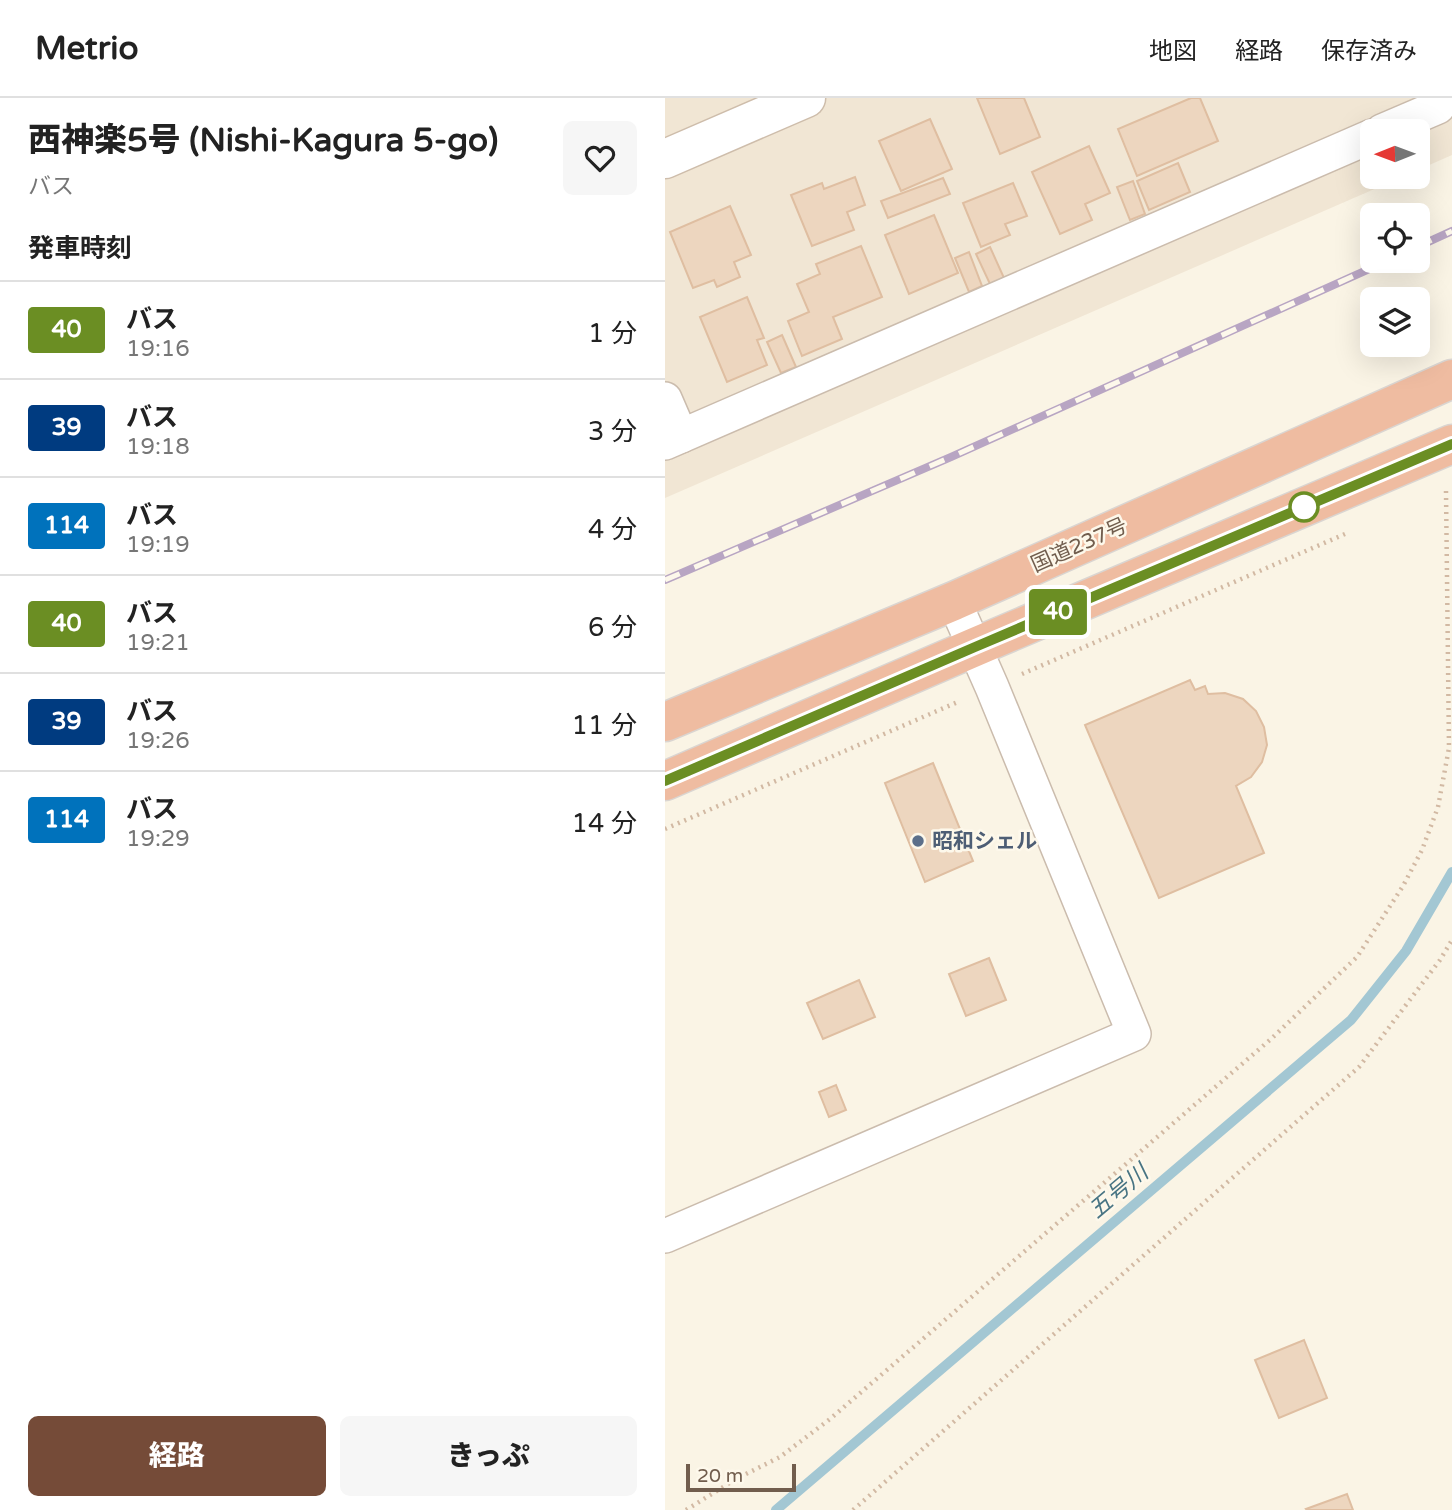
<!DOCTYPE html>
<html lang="ja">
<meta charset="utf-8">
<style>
:root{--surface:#fff;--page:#f6f6f6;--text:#222;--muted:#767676;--line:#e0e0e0;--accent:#754b38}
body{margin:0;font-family:"Varela Round","Noto Sans JP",sans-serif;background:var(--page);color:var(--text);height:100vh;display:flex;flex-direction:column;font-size:26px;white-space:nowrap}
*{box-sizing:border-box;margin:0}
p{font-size:23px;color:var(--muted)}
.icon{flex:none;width:38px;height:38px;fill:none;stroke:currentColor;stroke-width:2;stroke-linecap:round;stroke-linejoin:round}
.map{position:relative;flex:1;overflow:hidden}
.drawer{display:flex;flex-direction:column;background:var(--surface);width:665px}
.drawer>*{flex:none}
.badge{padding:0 14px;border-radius:5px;font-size:24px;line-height:46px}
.needle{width:46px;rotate:269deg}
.controls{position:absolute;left:695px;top:21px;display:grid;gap:14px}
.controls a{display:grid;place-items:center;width:70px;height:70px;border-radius:10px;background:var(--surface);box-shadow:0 7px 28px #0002;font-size:35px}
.scale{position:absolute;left:21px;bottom:18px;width:110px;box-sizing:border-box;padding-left:7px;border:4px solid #715d4d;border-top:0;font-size:19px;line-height:24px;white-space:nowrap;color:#715d4d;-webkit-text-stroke:5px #fdf8eb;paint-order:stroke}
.map>.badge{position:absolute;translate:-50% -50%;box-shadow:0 0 0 4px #fff}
h2{padding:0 28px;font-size:26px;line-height:63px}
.round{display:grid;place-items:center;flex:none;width:74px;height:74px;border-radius:10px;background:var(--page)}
.overview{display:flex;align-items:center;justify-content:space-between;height:119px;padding:0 28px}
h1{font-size:33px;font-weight:800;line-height:52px}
.button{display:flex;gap:14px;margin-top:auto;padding:14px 28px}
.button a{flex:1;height:80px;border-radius:10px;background:var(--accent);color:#fff;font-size:28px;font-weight:800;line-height:80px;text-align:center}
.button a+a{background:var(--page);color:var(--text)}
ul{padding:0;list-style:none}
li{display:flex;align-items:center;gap:21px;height:98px;padding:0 28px;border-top:2px solid var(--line)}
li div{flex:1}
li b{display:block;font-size:26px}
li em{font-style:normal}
li .badge{min-width:77px;font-weight:700;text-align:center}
header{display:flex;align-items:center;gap:42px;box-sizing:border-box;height:98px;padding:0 35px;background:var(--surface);border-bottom:2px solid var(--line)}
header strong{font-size:33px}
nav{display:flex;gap:38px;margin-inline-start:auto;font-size:24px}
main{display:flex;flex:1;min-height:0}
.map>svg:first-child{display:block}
</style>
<header>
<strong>Metrio</strong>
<nav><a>地図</a><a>経路</a><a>保存済み</a></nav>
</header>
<main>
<section class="drawer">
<div class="overview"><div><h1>西神楽5号 (Nishi-Kagura 5-go)</h1><p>バス</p></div><a class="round"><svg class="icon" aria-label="heart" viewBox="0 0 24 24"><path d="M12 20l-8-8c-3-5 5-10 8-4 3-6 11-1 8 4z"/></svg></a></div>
<h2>発車時刻</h2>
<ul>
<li><span class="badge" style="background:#6b8e23;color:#fff">40</span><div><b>バス</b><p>19:16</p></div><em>1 分</em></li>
<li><span class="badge" style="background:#003b80;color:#fff">39</span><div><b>バス</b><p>19:18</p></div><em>3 分</em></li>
<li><span class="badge" style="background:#0072bc;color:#fff">114</span><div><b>バス</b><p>19:19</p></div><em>4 分</em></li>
<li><span class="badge" style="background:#6b8e23;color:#fff">40</span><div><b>バス</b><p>19:21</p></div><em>6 分</em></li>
<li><span class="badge" style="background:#003b80;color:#fff">39</span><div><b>バス</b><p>19:26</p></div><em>11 分</em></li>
<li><span class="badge" style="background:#0072bc;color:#fff">114</span><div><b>バス</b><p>19:29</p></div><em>14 分</em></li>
</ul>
<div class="button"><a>経路</a><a>きっぷ</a></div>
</section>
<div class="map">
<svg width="787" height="1412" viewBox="0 0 787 1412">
<rect width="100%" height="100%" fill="#faf4e5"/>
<polygon fill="#f1e6d4" points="0,0 787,0 787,57 753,72 752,33 707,33 707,79 737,79 0,400"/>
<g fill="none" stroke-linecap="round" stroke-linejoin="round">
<polyline stroke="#a3c7d3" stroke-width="10" points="111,1412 686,922 741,853 787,774"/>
</g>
<g fill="#edd6bf" stroke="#dfbea1" stroke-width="2">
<polygon points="312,0 359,0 375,39 335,56"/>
<polygon points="526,0 535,0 553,43 472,78 453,31"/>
<polygon points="265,21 287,71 236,93 214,43"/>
<polygon points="424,48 445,95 420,106 427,122 395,136 367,74"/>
<polygon points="513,65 525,94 484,112 472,83"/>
<polygon points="190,79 200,107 182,114 189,132 147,148 126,97 157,85 159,91"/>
<polygon points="278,80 285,96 223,120 216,103"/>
<polygon points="468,83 480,116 465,122 452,89"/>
<polygon points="348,85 362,118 340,126 345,137 316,149 298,105"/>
<polygon points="65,108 86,157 69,164 75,179 52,189 49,182 28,190 5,134"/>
<polygon points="269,117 293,175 244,196 220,137"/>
<polygon points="196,148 217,199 168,219 177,241 137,258 123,223 144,214 132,186 155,176 151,166"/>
<polygon points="325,149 339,180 325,186 311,156"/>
<polygon points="304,154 317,188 304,194 290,160"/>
<polygon points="82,199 99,240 92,242 102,267 62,284 35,219"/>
<polygon points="117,237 131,269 116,275 102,244"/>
<polygon points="525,582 530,592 540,588 543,596 560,595 578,601 591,613 599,629 602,647 597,664 586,679 571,688 599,755 494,800 420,627"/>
<polygon points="268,665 308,763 260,784 220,685"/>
<polygon points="324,860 341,902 301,918 284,876"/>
<polygon points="194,882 210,919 158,941 142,905"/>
<polygon points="171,987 181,1012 164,1019 154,994"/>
<polygon points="639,1242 662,1300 614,1320 590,1262"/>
<polygon points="682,1396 688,1412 642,1412 641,1411"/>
</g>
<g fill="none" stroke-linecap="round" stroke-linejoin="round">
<g stroke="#cbbcad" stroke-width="36">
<g id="street">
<polyline points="717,33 773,9 768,0"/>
<polyline points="0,301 16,338"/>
<polyline points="0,345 707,38"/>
<polyline points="0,1138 469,936 327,589 289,503"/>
</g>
</g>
<g stroke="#cebdab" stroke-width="41">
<polyline id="secondary" points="0,61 141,0"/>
</g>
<g stroke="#dad5d1" stroke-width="41">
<g id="highway">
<polyline points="0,624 289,503 787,281"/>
<polyline points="0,683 310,549 787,346"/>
</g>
</g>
<g stroke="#d2b9a3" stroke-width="4.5" stroke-dasharray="2 5" stroke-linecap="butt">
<polyline points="357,576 680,436"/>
<polyline points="0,731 295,603"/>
<polyline points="21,1412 71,1381 115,1359 165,1321 606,941 692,859 738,788 757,752 773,709 784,650 781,393"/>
<polyline points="188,1412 694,969 775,862 787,842"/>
</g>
<use href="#street" stroke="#fff" stroke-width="33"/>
<use href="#secondary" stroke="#fff" stroke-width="38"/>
<use href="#highway" stroke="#efbca1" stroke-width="38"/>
<g stroke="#b8a5c3" stroke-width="8">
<g id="rail">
<polyline points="752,149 787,133"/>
<polyline points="0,482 286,359 722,163"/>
</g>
</g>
<use href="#rail" stroke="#fdf8eb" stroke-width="5" stroke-dasharray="16" stroke-linecap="butt"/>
</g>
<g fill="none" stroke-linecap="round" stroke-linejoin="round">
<g stroke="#fff" stroke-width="16">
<polyline id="line" points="0,683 310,549 787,346"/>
</g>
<use href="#line" stroke="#6b8e23" stroke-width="10"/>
</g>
<circle fill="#fff" stroke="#6b8e23" stroke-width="3.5" cx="639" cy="409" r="14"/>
<circle fill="#5c6f8a" stroke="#fdf8eb" stroke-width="2.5" cx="253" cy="743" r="7"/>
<g text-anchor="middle" stroke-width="5" stroke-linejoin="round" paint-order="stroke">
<g font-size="21" fill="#715d4d" stroke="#fdf8eb">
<text transform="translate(414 447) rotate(-24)" y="7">国道237号</text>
</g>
<g font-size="21" font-weight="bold" fill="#4e5e75" stroke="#fdf8eb" text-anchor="start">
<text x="267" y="750">昭和シェル</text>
</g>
<g font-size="23" font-style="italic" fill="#487483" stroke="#fdf8eb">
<text transform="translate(453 1093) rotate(-40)" y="8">五号川</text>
</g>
</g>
</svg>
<div class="controls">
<a><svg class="needle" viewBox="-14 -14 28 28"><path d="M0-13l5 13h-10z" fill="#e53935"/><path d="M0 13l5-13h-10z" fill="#767676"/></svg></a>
<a><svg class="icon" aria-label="locate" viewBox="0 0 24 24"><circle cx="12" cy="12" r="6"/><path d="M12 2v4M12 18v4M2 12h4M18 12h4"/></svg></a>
<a><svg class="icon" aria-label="layers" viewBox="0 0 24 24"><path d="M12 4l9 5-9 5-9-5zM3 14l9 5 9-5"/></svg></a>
</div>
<div class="scale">20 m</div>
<b class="badge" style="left:393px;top:514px;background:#6b8e23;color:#fff">40</b>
</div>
</main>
